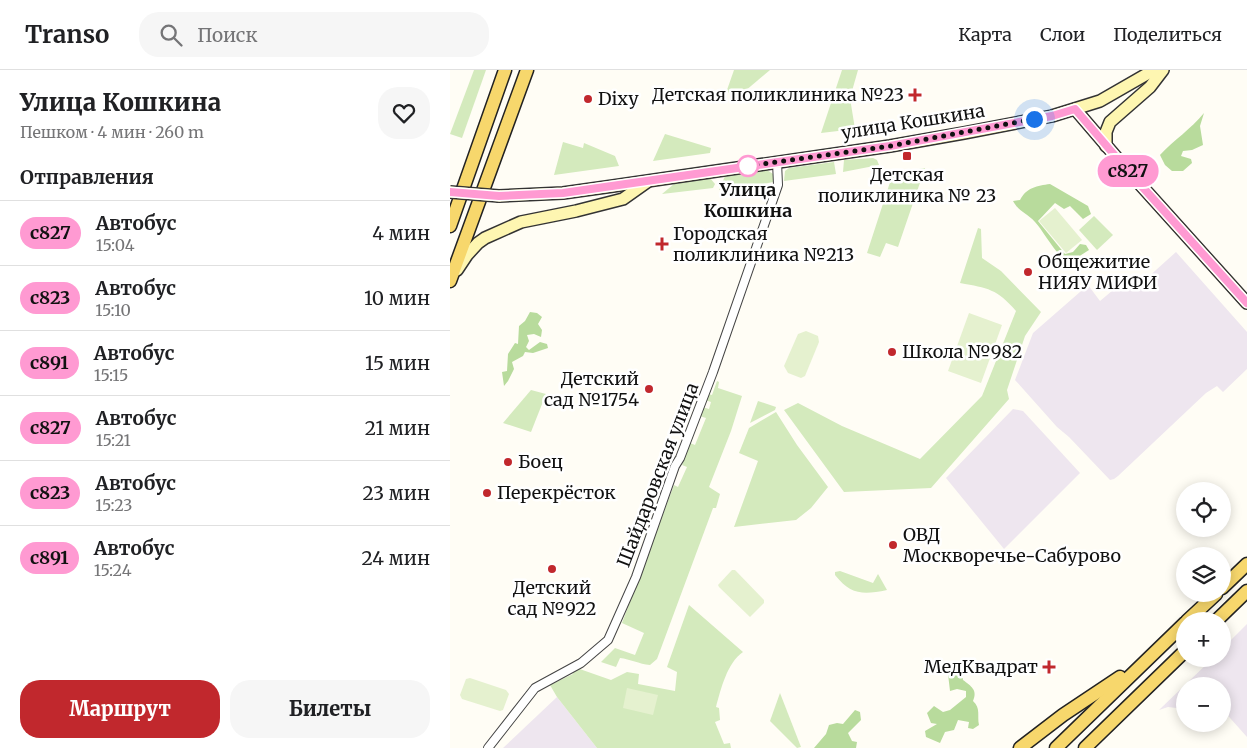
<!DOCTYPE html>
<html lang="ru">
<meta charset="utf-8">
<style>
:root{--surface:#fff;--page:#f6f6f6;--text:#202124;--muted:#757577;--line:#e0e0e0;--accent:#c1282d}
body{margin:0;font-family:Merriweather,serif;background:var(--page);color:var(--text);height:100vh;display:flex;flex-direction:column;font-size:19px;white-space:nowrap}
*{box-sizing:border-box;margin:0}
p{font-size:16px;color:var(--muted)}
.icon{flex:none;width:28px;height:28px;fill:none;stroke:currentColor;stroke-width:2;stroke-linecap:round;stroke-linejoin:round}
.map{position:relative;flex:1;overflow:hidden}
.sheet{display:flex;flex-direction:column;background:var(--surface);width:450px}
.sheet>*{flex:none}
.badge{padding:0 10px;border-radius:16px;font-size:18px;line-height:32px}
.tools{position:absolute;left:726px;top:412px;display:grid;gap:10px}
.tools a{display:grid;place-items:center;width:55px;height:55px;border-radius:50%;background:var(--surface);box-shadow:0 2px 12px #0003;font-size:25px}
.you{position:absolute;width:25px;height:25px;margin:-12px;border:4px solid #fff;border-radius:50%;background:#1a73e8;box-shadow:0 0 0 8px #1a73e833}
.map>.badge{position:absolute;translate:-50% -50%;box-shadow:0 0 0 2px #fff}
h2{padding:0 20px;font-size:19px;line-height:45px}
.round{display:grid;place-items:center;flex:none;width:52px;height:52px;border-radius:20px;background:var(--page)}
.headline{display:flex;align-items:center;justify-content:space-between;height:85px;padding:0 20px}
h1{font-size:24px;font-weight:800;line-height:38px}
.cta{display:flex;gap:10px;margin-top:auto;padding:10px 20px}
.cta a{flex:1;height:58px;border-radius:20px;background:var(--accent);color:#fff;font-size:20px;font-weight:800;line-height:58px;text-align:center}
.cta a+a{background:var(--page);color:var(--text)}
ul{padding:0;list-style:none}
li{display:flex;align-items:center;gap:15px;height:65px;padding:0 20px;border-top:1px solid var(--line)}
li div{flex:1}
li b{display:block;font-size:19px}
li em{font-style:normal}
li .badge{min-width:55px;font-weight:700;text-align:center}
header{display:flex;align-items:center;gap:30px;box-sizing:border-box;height:70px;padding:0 25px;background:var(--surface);border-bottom:1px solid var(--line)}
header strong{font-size:24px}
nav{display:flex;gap:28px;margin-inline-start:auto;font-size:18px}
.search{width:350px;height:45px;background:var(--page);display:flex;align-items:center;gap:12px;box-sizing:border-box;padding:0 18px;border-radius:20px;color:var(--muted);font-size:19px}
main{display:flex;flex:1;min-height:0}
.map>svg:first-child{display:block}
</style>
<header>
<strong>Transo</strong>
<div class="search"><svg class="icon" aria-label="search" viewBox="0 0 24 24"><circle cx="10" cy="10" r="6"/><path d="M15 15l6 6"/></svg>Поиск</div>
<nav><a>Карта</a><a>Слои</a><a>Поделиться</a></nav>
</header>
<main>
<section class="sheet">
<div class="headline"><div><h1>Улица Кошкина</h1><p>Пешком · 4 мин · 260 m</p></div><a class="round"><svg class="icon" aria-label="heart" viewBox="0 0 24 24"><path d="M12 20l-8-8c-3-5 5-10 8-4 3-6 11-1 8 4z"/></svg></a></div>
<h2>Отправления</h2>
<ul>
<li><span class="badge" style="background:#ff9ad2;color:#111">с827</span><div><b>Автобус</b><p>15:04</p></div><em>4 мин</em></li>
<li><span class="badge" style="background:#ff9ad2;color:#111">с823</span><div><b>Автобус</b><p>15:10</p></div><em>10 мин</em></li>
<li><span class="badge" style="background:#ff9ad2;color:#111">с891</span><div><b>Автобус</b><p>15:15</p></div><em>15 мин</em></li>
<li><span class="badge" style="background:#ff9ad2;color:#111">с827</span><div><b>Автобус</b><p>15:21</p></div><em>21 мин</em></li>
<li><span class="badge" style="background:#ff9ad2;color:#111">с823</span><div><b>Автобус</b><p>15:23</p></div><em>23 мин</em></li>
<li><span class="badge" style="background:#ff9ad2;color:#111">с891</span><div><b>Автобус</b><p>15:24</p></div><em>24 мин</em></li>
</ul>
<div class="cta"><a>Маршрут</a><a>Билеты</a></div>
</section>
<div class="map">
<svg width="797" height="678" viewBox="0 0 797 678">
<rect width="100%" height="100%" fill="#fffdf5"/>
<g fill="#eee6ef">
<polygon points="726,182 797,262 797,299 773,322 767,316 756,323 668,406 664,409 660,410 619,367 607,357 565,310 583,263 638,215 650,231 675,210 686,218"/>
<polygon points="563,339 573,341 630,403 554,479 496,408"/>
<polygon points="797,554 797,667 773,640 772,616 735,616 735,639 718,637 709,640 762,589 772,589 773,578"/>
<polygon points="107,627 147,678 53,678"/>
</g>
<g fill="#d4eabd">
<polygon points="24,0 36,0 12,68 0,64"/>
<polygon points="284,0 320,0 288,27 279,23 277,20"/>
<polygon points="392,0 408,0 400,28 405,59 371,63"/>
<polygon points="215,64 261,78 260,83 203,91"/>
<polygon points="113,72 133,78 134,73 165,86 169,96 104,105"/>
<polygon points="423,88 427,90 429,95 393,102 394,90"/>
<polygon points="384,92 386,104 334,111 335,101 339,98"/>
<polygon points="475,98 448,177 436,173 430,187 417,183 443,103"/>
<polygon points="317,100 323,104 323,112 287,119 269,120 275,106"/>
<polygon points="260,108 265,114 263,118 212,124 224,114"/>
<polygon points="644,146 663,165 647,180 629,160"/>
<path d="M528 158 531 159 532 188 551 201 591 242 575 266 557 320 559 329 481 418 394 422 334 340 348 333 392 356 470 389 532 326 566 241C547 219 538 218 510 213Z"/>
<path d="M267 311 269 312 268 318 292 326 281 361 259 417 270 424 266 438H263L207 589 200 595C189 594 180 589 170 588L166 597 151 592 165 578 185 585 194 563 172 553 224 415 228 417 237 397 232 395 240 373 245 375 256 348 246 345 249 336 259 339 261 332 252 329 255 323 262 325Z"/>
<polygon points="81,320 96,324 81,362 53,353"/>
<polygon points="308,331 326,337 325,340 300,353"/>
<polygon points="326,342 347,375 378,417 361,438 346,450 284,457 308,391 289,383 299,358"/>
<path d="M390 501 423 513 428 504 437 520C413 525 401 525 385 505V502Z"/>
<path d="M239 535 293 582C277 593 271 619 266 637L269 638 270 650 265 652 274 674 280 673 281 678H147L107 627 100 615 123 604 121 601 124 597 161 610 177 602 189 604 188 614 225 621 227 602 217 597Z"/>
<polygon points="330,623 351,677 347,678 320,651"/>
</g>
<g fill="#b8db9c">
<path d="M754 43 750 56 753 75 742 80 733 81 731 86 741 89 742 93 733 101H722L715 95 710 85C724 70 741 59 754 43Z"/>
<path d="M600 114 638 136 641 144 633 149 620 136 614 139 605 133 588 151 615 184 623 182 630 174 636 175 639 180 628 187 627 197C610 194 596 164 585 152 577 143 569 142 563 131L570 130C577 117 587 116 600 114Z"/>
<polygon points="80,242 87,243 92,247 88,254 92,260 91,267 84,264 77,265 79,271 76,277 79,280 90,272 97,274 98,278 83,283 75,282 73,286 62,292 64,299 58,311 54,316 52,302 57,301 58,284 65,273 68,274 69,256 75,251"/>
<path d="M507 601 512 603 513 610C521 616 528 620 523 631 531 638 527 646 529 655L523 659 518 658 519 652 508 650 504 660 495 662 490 673 476 667 475 661 487 654 481 653 477 643 484 636 493 642 500 640 516 627V621L507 619 500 621 498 604Z"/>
<polygon points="405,640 410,642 411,650 398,663 402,671 407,672 406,678 364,678 376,664 379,655 387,653 393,654"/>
</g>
<g fill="#e5f1cf">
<polygon points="605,138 632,170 616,183 589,151"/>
<polygon points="519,243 552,255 531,313 498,301"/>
<polygon points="356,261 368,266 369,272 355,306 351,308 338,303 334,296 348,264"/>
<polygon points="282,500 285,500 314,530 314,533 300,547 269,517 268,515"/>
<polygon points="20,608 56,620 59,624 53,640 50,641 12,629 10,625 16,609"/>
<polygon points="177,618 208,625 203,645 173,638"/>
</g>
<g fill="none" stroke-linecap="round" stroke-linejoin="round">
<g stroke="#444" stroke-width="10">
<polyline id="street" points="38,678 85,618 131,593 158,570 186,507 225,396 230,388 263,302 328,115 327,92"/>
</g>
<g stroke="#333" stroke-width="14">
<g id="secondary">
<polyline points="625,39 679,102 797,233"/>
<polyline points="656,76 656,62 660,52 700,17 713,0"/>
<polyline points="49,126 113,123 163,116 440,76 514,63 602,46 650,31 704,0"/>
<polyline points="7,200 17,185 28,173 35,168 71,152 126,141 173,129 197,112"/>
</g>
</g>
<g stroke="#222" stroke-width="15">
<g id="primary">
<polyline points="0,156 55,0"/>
<polyline points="0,211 77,0"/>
<polyline points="772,518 797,494"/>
<polyline points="737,551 766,524"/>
<polyline points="766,551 797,521"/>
<polyline points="570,678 613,645 670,607"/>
<polyline points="606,678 735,553"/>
<polyline points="635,678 735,581"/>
</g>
</g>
<use href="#street" stroke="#fff" stroke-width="8"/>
<use href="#secondary" stroke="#fef6b1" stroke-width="11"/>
<use href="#primary" stroke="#f7d76c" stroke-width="12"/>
<g stroke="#333" stroke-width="14" stroke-linecap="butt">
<polyline id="secondary-bridge" points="0,122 49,126"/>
</g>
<use href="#secondary-bridge" stroke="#fef6b1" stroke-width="11"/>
</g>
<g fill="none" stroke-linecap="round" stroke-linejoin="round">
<g stroke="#fff" stroke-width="11">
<polyline id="line" points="0,122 49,126 113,123 440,76 602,46 625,39 679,102 797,233"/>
</g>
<use href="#line" stroke="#ff9ad2" stroke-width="8"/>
<polyline stroke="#111" stroke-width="5" stroke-dasharray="0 9" points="298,96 440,76 584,49"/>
</g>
<g fill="#c1282d" stroke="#fff" stroke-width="2">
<path d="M462.5 17.5h5v5h5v5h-5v5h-5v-5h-5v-5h5z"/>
<circle cx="138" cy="29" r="5"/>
<rect x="452" y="81" width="10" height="10" rx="2.5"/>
<path d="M209.5 166.5h5v5h5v5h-5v5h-5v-5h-5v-5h5z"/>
<circle cx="578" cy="202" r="5"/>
<circle cx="442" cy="282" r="5"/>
<circle cx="199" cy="319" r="5"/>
<circle cx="58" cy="392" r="5"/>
<circle cx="37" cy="423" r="5"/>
<circle cx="443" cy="475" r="5"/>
<circle cx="102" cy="499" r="5"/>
<path d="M596.5 589.5h5v5h5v5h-5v5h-5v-5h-5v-5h5z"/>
</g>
<circle fill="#fff" stroke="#ff9ad2" stroke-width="2.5" cx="298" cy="96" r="10"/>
<g text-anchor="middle" stroke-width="5" stroke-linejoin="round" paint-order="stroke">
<g font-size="18" fill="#111" stroke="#fff" text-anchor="start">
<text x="454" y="31" text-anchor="end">Детская поликлиника №23</text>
<text x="148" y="35">Dixy</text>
<text x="457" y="111" text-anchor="middle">Детская<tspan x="457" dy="21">поликлиника № 23</tspan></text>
<text x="223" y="170">Городская<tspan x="223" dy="21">поликлиника №213</tspan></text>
<text x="588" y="198">Общежитие<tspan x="588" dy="21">НИЯУ МИФИ</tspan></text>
<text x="452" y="288">Школа №982</text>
<text x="189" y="315" text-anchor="end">Детский<tspan x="189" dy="21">сад №1754</tspan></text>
<text x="68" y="398">Боец</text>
<text x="47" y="429">Перекрёсток</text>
<text x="453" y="471">ОВД<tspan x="453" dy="21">Москворечье-Сабурово</tspan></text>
<text x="102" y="524" text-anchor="middle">Детский<tspan x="102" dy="21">сад №922</tspan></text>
<text x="588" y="603" text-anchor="end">МедКвадрат</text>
</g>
<g font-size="18" fill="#111" stroke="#fff">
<text transform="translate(463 52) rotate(-9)" y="6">улица Кошкина</text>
<text transform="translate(208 405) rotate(-69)" y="6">Шайдаровская улица</text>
</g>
<g font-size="18" font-weight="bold" fill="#111" stroke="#fff">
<text x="298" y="126">Улица<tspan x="298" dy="21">Кошкина</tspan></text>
</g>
</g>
</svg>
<div class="tools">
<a><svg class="icon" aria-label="locate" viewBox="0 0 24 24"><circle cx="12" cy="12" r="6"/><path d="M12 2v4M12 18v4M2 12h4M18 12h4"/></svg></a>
<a><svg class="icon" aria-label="layers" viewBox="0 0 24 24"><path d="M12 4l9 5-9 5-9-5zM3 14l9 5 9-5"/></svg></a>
<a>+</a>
<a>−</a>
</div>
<div class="you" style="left:584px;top:49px"></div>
<b class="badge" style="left:678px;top:101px;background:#ff9ad2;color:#111">с827</b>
</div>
</main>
